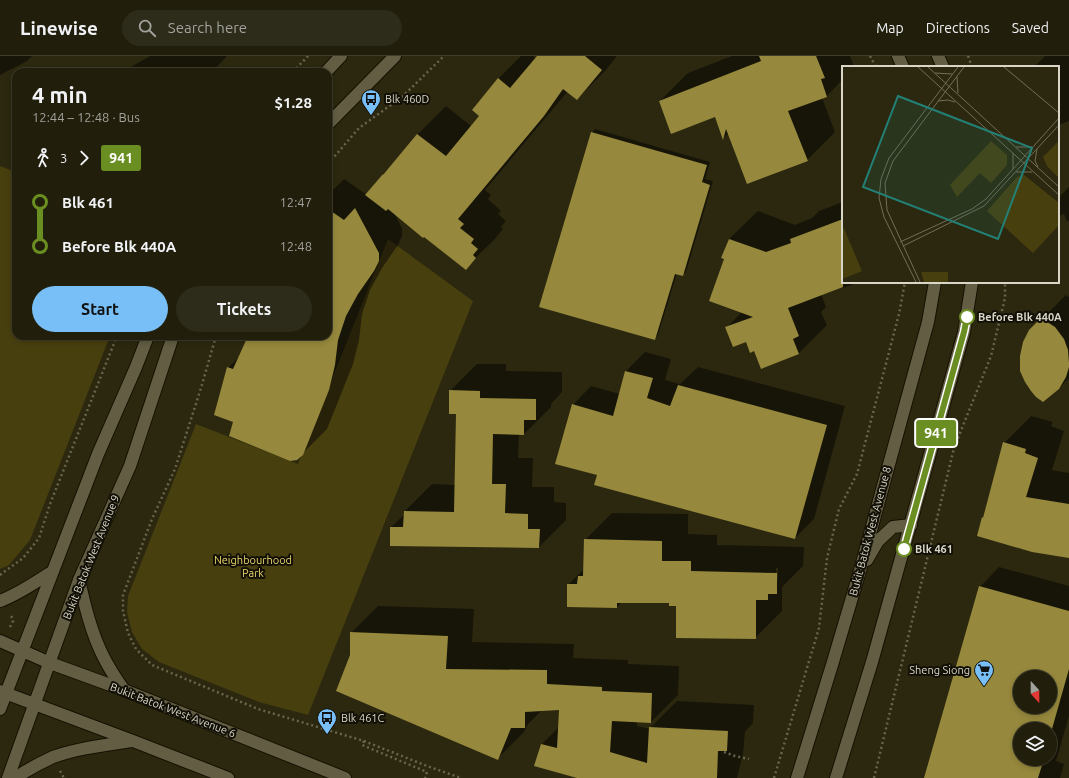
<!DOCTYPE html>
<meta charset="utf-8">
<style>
:root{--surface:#211e0b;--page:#2d2b19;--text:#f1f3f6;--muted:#a2a29d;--line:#3e3c2c;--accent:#78bff7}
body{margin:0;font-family:Ubuntu,sans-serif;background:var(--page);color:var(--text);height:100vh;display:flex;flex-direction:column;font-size:15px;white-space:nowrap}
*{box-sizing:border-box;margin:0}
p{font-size:13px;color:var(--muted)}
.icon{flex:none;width:22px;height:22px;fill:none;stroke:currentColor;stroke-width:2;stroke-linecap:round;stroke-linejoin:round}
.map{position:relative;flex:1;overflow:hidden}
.panel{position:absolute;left:12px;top:12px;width:320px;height:272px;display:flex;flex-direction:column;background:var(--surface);border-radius:12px;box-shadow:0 2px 6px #0003,0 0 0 1px var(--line)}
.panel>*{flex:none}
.badge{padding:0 8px;border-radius:3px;font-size:14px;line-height:26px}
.needle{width:26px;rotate:159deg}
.fabs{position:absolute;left:1013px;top:614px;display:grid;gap:8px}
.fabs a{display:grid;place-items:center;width:44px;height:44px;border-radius:50%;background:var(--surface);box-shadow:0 2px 6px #0003,0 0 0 1px var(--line);font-size:20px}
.map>.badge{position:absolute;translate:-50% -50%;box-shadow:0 0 0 2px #fff}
.legs{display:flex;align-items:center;gap:6px;height:44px;padding:0 20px;font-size:13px}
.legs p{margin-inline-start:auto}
.headline{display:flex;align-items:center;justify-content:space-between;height:68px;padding:0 20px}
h1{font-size:22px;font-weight:700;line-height:30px}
.action{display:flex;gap:8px;margin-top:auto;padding:8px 20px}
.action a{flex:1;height:46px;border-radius:24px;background:var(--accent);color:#111;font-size:16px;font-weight:700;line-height:46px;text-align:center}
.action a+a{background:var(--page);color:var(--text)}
ul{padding:0 20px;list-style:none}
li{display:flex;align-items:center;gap:14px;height:44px;font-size:15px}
li i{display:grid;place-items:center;width:6px;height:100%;margin:0 5px;background:currentColor}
li i::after{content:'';width:10px;height:10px;margin:-5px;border:3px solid;border-radius:50%;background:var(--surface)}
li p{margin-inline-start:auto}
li:first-child i{background:linear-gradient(#0000 50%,currentColor 0)}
li:last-child i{background:linear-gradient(currentColor 50%,#0000 0)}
header{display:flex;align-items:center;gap:24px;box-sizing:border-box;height:56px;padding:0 20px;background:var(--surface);border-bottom:1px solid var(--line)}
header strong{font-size:19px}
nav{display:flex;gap:22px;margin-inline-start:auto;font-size:14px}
.search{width:280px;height:36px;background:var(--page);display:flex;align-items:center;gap:10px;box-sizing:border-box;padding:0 14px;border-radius:22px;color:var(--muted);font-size:15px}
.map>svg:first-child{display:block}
</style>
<header>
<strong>Linewise</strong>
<div class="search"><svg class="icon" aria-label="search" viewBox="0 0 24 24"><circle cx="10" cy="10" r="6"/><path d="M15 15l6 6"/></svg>Search here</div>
<nav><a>Map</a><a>Directions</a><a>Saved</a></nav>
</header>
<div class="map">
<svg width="1069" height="722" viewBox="0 0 1069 722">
<rect width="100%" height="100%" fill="#2c280f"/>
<g fill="#483f0f">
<polygon points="0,110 16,116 16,280 110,280 30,484 9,509 0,513"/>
<polygon points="388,183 473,245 308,659 259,646 159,606 142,593 132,576 127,556 128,540 196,368 298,408"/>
</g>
<g fill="#0007" fill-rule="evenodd">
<polygon points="0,0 32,0 27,5 0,19"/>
<polygon points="150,0 227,0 212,16 122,16"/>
<polygon points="521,0 533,0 536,3 538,0 617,0 605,15 577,43 568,35 485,134 491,139 488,143 501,155 498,158 506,165 501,171 503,173 494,184 465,212 394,157 402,172 402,180 398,189 382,212 370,234 362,258 359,284 353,308 327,373 297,403 235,365 228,312 240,300 249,280 328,280 328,139 344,123 367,139 418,78 446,50 471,70 480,60 498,23"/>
<polygon points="732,0 850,0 854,11 843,11 843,23 827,40 822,42 835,76 807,104 729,77 723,82 715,60 660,45 688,17"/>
<polygon points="1045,0 1069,0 1069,65 1058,69 1058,11 1034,11"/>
<polygon points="595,73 710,106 705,123 713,125 686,216 682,219 677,217 658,279 655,283 592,77"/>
<polygon points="1069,131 1069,165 1067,165 1064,158 1059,160 1058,158 1058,142"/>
<polygon points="843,146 843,226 859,226 843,232 842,230 821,238 826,251 821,256 827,269 798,298 755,294 746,285 726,272 742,256 725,203 729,183 758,155 795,169 812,162 819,155"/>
<polygon points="1066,239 1069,241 1069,322 1059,332 1030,275"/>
<polygon points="645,296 671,303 665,324 680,328 698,311 845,350 814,463 795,482 598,418 573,349 591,330 620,338 626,315"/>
<polygon points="477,308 506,308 506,315 562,316 562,336 551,348 551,351 524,378 519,378 518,402 533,402 532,431 554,431 554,446 566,447 566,464 539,491 391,471 405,458 405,455 432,428 456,429 457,357 450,335"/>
<polygon points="1031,360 1053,366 1051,370 1064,375 1052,414 1069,417 1069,501 983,462 985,460 1004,387"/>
<path d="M612 457 688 458V478L717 479V489L804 491 803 510 782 531V555L755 582 670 546H622L617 551 568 529 584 513 585 484ZM776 512H778V523L776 525Z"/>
<path d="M999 511 1069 530V660L1056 705 1064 708 1060 722H925L980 531ZM1020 621H1050V651H1020ZM1020 673H1050V703H1020Z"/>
<polygon points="378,550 474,553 472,586 574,588 573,602 628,604 628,608 679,610 678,639 651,666 637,666 637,670 650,673 650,672 677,645 754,649 753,667 745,676 743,698 737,722 581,722 542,688 559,671 560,653 542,654 527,669 524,676 497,703 351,600 351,577"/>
</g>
<g fill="#96883c" fill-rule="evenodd">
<polygon points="537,0 585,0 602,14 577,44 563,33 544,60 458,163 464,168 460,172 474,183 471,187 478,193 473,199 476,202 466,214 424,181 423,182 388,153 386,155 365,139 383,118 383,119 417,78 446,100 479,60 472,54 498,22 510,32"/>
<polygon points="759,0 816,0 825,22 821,23 827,41 788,55 808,105 747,128 726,73 723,84 715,61 671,78 659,45 761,5"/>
<polygon points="591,76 707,109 702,126 710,129 683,220 675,218 655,284 539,251"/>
<polygon points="355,152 379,197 379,205 374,215 358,238 346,260 338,284 335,309 329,334 303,399 297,404 290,405 229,380 233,366 214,359 227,311 233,313 248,280 328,280 328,153 344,164"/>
<polygon points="843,163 843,231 788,252 799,280 793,283 799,298 761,313 754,295 750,297 746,286 733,291 725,271 753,261 709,245 724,203 721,202 729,183 766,196 791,187 790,183"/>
<polygon points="1041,262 1055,271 1064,283 1068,294 1069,307 1069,311 1066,321 1059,333 1043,346 1036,341 1031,335 1025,326 1020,315 1020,300 1023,286 1029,274"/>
<polygon points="625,315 653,322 647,342 670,350 678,329 827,369 795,483 594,429 597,419 555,408 572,348 613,360"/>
<polygon points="449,334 480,335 480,342 536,343 536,364 524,364 524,379 493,378 492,428 506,428 505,457 528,458 528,473 540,473 539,492 390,490 390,471 403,471 404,455 454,456 456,358 449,358"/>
<polygon points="1003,386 1026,393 1025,397 1038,402 1026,441 1069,448 1069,502 1032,496 977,480 982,461 983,462"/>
<polygon points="584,483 662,485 662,505 691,505 691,515 777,517 777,538 768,538 768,544 756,544 756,583 676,582 676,550 669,550 669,547 617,547 617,552 567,551 567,528 577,528 578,520 583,520"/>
<path d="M979 530 1069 555V613L1050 680V673H1020V703H1044L1038 722H924ZM1020 621H1050V651H1020Z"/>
<polygon points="350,576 448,580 446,613 547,614 547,628 602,631 602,635 652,637 651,667 612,665 610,696 647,707 649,671 728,675 727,695 718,695 717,722 577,722 534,710 541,688 557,692 559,654 525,656 525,672 511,672 498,704 336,635 350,599"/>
</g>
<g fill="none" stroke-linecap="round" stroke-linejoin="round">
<g stroke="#151000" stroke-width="14">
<g id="minor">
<polyline points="898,0 903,11"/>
<polyline points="938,0 943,11"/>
<polyline points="326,16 341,0"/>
<polyline points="328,68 395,0"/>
<polyline points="867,504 878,485 893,471 911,469"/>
<path d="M79 524C85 550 91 576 103 600 109 612 116 623 124 634"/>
<path d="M0 545C19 538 36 526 53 515"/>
<polyline points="0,585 50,607 124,634 345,722"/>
<polyline points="0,635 133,685 228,722"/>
<polyline points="0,653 98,398 136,311 148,280"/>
<polyline points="8,722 79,524 130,410 173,280"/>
<path d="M15 722C27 714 40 707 53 701 78 692 106 689 132 685"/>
<polyline points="797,722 832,609 859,518 928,266 935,226"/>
<polyline points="836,722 872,606 964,276 972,226"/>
</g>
</g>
<g stroke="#68654f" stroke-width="2.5" stroke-dasharray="2 3" stroke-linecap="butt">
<polyline points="870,0 876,11"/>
<polyline points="968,0 972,11"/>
<polyline points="293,16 308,0"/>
<polyline points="328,108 359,72 402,41 444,0"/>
<polyline points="216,280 201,332 175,413 152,463 123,539 123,555 128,577 136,593 152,609 258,653 364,685 427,710 461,722"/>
<polyline points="0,519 23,502 39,482 50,448 117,280"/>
<polyline points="10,571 13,565 11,559"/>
<polyline points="364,685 362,689 427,716 425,722"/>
<polyline points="724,696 735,700 749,703"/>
<polyline points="60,715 64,722"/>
<polyline points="774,722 819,572 827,502 839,453 857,418 899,258 905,226"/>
<polyline points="874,722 954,392 991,300 1005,242 1005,226"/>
</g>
<use href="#minor" stroke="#625d43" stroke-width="12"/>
</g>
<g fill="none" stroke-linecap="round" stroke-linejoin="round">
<g stroke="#fff" stroke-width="9">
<polyline id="line-1" points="904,493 964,276 967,261"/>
</g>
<use href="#line-1" stroke="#6b8e23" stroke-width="6"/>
</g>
<defs>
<g id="bus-pin" transform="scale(1)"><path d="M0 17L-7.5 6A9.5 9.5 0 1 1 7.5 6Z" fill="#78bff7" stroke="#121006"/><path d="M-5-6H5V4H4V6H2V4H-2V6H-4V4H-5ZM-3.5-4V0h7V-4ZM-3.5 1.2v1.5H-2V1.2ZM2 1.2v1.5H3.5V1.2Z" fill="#111"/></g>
<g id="supermarket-pin" transform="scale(1)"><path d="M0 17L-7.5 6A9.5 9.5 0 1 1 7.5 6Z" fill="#78bff7" stroke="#121006"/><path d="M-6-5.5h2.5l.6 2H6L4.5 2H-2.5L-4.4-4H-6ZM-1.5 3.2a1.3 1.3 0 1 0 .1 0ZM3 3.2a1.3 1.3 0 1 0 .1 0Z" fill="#111"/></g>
</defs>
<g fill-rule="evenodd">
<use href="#bus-pin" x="371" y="43"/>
<use href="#supermarket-pin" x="984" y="614"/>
<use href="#bus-pin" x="327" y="662"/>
</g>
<g fill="#fff" stroke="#6b8e23" stroke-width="2">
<circle cx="967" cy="261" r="7"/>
<circle cx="904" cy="493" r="7"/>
</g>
<g text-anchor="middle" stroke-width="4" stroke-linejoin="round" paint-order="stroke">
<g font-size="11" fill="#d9d6c8" stroke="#121006" text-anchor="start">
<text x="385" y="47">Blk 460D</text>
<text x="970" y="618" text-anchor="end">Sheng Siong</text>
<text x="341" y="666">Blk 461C</text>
</g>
<g font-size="11" font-weight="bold" fill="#d9d6c8" stroke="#121006" text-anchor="start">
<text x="978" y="265">Before Blk 440A</text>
<text x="915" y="497">Blk 461</text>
</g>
<g font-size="11" fill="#d9d6c8" stroke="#121006">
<text transform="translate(870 475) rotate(-75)" y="4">Bukit Batok West Avenue 8</text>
<text transform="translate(91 501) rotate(-68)" y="4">Bukit Batok West Avenue 9</text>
<text transform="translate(173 654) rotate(21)" y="4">Bukit Batok West Avenue 6</text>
</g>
<g font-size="11" fill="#e9d56b" stroke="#121006">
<text x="253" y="508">Neighbourhood<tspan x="253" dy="13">Park</tspan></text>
</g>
</g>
<g transform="translate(842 10)">
<rect width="217" height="217" fill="#2c280f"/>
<path d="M149 75 165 89V99L149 117 138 107 115 131 108 119ZM217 75V112L205 100 201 91ZM182 109 217 137V159L191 187 145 145 175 111ZM0 158 20 205 0 213ZM106 206V216H82L79 206Z" fill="#483f0f"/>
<path fill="none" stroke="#716e59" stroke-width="1" d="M76 1 217 129M86 1 217 121M162 1 217 47M93 7 110 8M115 11 116 27M96 35 106 34 113 36M174 81H190M195 83 193 95 196 101M171 87V103M174 106H190M58 176 130 143 144 133 217 52M61 180 142 140 217 59M74 216 42 151 37 132 39 113 47 92 116 1M78 216 45 144 43 117 51 95 122 1"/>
<path fill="#238077" fill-opacity="0.15" stroke="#238077" stroke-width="2" d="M56 30 190 82 156 173 21 121Z"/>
<rect width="217" height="217" fill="none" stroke="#d9d6c8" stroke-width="2"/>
</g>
</svg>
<div class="fabs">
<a><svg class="needle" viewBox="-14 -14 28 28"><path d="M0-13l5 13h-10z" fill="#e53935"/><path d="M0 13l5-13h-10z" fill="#a2a29d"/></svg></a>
<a><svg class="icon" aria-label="layers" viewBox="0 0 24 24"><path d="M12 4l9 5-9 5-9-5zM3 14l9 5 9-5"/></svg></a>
</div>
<b class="badge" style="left:936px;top:377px;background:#6b8e23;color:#fff">941</b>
<section class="panel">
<div class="headline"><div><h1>4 min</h1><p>12:44 – 12:48 · Bus</p></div><b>$1.28</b></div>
<div class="legs"><svg class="icon" aria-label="walk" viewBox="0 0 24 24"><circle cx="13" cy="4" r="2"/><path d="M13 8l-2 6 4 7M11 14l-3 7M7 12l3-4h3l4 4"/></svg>3<svg class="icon" aria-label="forward" viewBox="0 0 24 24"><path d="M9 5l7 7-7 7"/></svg><b class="badge" style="background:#6b8e23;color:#fff">941</b></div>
<ul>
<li><i style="color:#6b8e23"></i><b>Blk 461</b><p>12:47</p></li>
<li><i style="color:#6b8e23"></i><b>Before Blk 440A</b><p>12:48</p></li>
</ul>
<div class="action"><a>Start</a><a>Tickets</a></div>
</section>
</div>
